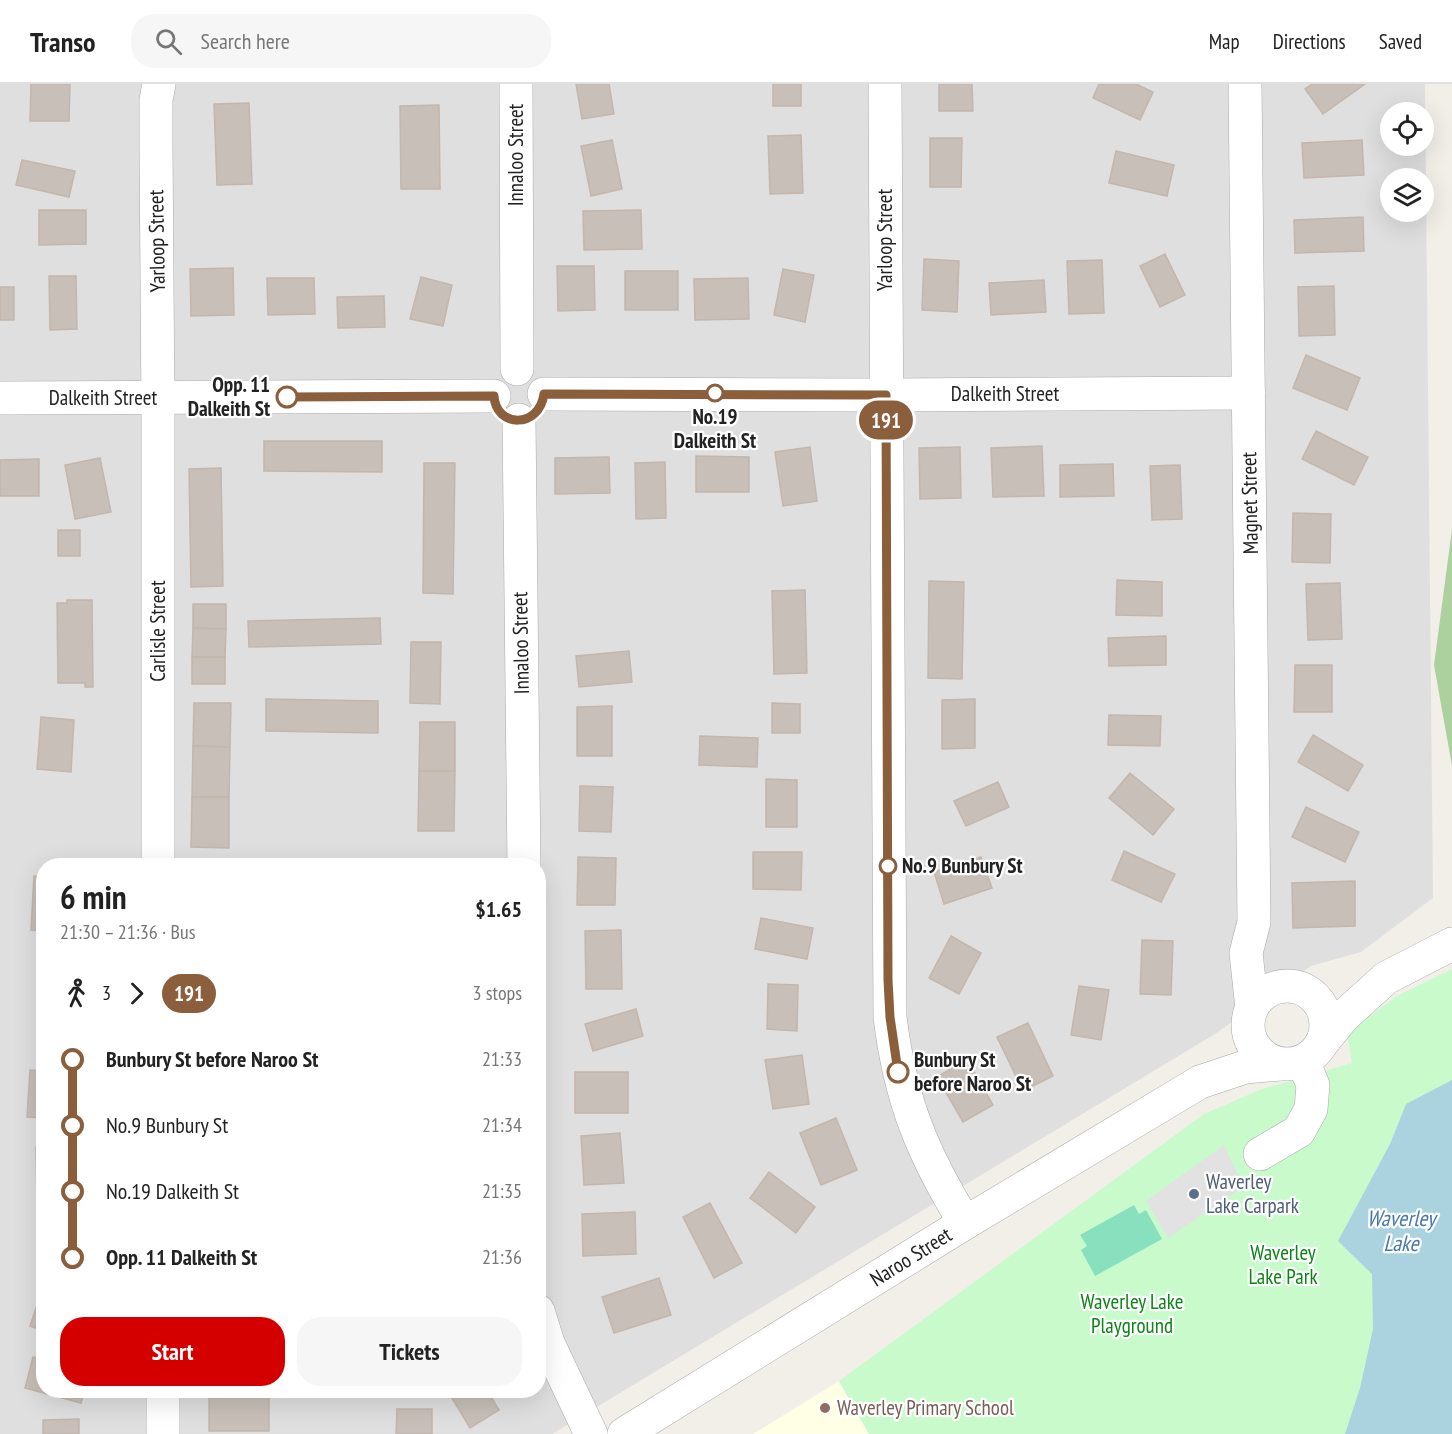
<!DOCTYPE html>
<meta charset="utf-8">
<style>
:root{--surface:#fff;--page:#f6f6f6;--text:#222;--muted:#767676;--line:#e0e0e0;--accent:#d40000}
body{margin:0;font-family:"PT Sans Narrow",sans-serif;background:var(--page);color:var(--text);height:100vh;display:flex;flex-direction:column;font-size:22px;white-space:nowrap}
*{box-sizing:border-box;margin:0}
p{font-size:20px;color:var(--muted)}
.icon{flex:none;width:33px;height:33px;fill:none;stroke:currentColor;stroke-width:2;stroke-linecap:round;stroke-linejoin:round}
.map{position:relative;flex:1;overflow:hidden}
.sheet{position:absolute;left:36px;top:774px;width:510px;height:540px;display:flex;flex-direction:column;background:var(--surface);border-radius:24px;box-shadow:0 6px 24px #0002}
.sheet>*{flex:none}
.badge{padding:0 12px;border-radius:20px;font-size:21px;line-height:39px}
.tools{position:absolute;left:1380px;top:18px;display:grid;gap:12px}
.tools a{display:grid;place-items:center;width:54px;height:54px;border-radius:50%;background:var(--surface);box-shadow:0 6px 24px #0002;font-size:30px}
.map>.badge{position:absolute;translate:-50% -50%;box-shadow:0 0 0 3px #fff}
.legs{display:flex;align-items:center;gap:9px;height:66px;padding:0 24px;font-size:20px}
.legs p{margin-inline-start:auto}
.overview{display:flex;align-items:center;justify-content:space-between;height:102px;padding:0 24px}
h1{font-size:33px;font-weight:600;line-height:45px}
.button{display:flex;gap:12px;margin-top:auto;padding:12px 24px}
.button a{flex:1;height:69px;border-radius:24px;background:var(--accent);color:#fff;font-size:24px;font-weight:600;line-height:69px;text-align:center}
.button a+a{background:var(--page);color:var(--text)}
ul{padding:0 24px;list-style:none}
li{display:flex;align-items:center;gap:21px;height:66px;font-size:22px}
li i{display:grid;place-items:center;width:9px;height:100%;margin:0 8px;background:currentColor}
li i::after{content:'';width:15px;height:15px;margin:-8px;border:4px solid;border-radius:50%;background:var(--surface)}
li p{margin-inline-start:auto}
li:first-child i{background:linear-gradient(#0000 50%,currentColor 0)}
li:last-child i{background:linear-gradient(currentColor 50%,#0000 0)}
header{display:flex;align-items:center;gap:36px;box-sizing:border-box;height:84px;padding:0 30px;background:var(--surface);border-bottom:2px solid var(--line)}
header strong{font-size:28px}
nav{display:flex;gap:33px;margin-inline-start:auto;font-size:21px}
.search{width:420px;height:54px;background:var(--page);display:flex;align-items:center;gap:15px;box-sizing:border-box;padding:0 21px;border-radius:24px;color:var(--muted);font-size:22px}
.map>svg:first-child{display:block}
</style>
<header>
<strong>Transo</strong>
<div class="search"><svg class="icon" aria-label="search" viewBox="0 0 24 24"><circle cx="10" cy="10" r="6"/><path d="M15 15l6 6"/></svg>Search here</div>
<nav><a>Map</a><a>Directions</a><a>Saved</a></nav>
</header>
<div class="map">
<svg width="1452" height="1350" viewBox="0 0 1452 1350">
<rect width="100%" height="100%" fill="#f2efe9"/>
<path fill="#e0dfdf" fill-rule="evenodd" d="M0 0H1425L1433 814 1361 868 1311 882 1215 950 552 1350H0ZM1390 28H1424V62H1390ZM1390 94H1424V128H1390ZM44 782H538V1306H44Z"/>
<polygon fill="#ffffe5" points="839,1297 869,1350 753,1350"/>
<polygon fill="#add19e" points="1452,445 1452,682 1434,581"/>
<polygon fill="#c8facc" points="1452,885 1452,1350 869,1350 839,1297 1204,1030 1262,1005 1352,979 1347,949 1397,912"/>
<polygon fill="#88e0be" points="1134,1121 1139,1130 1146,1126 1162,1155 1095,1192 1081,1166 1087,1162 1080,1151"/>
<polygon fill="#e2e2e2" points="1224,1061 1243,1103 1168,1154 1146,1117"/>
<polygon fill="#aad3df" points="1452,996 1452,1350 1345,1350 1360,1304 1373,1245 1372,1190 1338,1157 1390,1060 1406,1020"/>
<g fill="#c7bfb8" stroke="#c4b6ab" stroke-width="1.5">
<polygon points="31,0 70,0 69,37 30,37"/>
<polygon points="576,0 609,0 614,30 582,35"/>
<rect x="773" y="0" width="28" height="22"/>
<polygon points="939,0 972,0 973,27 939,27"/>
<polygon points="1099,0 1136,0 1153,8 1140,36 1093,14"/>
<polygon points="1312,0 1365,0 1323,30 1305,5"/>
<polygon points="249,19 252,100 217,101 214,20"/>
<polygon points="439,21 440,105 401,105 400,22"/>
<polygon points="801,51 803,109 770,110 768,52"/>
<polygon points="930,54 962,54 961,103 930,103"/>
<polygon points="612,56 622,105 591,112 581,62"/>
<polygon points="1362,56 1364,91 1304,94 1302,59"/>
<polygon points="1116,67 1174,81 1167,112 1109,99"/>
<polygon points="22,76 75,87 69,113 16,101"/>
<polygon points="39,126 86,126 86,160 39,161"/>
<polygon points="641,126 642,165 584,166 583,127"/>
<polygon points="1363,133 1364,167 1295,169 1294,136"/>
<polygon points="1165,170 1185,211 1160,223 1140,182"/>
<polygon points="924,175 959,177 957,228 922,226"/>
<polygon points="1102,176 1104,229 1069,230 1067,177"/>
<polygon points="557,182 594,182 595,226 558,227"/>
<polygon points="233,184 234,231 191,232 190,185"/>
<polygon points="783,185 814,191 805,238 774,231"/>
<rect x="625" y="187" width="53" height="39"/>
<polygon points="49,192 76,192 77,245 50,246"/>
<polygon points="421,193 452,201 443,242 410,235"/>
<polygon points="267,194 314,194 315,230 268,231"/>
<polygon points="748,194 749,235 695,236 694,195"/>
<polygon points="1044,196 1046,228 991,231 989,199"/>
<polygon points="1334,202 1335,251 1299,252 1298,203"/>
<rect x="0" y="203" width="14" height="33"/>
<polygon points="384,212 385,243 338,244 337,213"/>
<polygon points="1306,271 1360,294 1347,326 1293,304"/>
<polygon points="1316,347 1368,373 1354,401 1302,375"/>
<polygon points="264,357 382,357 382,388 264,387"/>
<polygon points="1042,362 1044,412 993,413 991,364"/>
<polygon points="810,363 817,417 783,422 775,368"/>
<polygon points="960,363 961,414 920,415 919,364"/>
<polygon points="696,372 749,373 749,408 696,408"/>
<polygon points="609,373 610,409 555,410 555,374"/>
<polygon points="100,374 111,428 75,435 65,381"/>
<polygon points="39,375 39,412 0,412 0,376"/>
<polygon points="665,378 666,434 636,435 635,379"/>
<polygon points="424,379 455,379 453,510 423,509"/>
<polygon points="1113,380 1114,412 1060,413 1060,381"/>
<polygon points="1180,381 1182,435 1152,436 1150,382"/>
<polygon points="221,384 223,502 191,503 189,385"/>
<polygon points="1293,429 1331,430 1330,479 1292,478"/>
<rect x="58" y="446" width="22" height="26"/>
<polygon points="1117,496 1162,498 1162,532 1116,531"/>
<polygon points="929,497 964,498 962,595 928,594"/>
<polygon points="1340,499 1342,555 1308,556 1306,500"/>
<polygon points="805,506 807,589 774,590 772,507"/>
<polygon points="67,516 92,516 93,603 85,603 85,599 58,599 57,519 67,519"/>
<polygon points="193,520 226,520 226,545 193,544"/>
<polygon points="380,534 381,560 249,563 248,537"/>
<polygon points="193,544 226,545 225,573 192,573"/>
<polygon points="1166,552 1166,581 1109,582 1108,554"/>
<polygon points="411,558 441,558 440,620 410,619"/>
<polygon points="629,567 632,598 579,603 576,572"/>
<rect x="192" y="573" width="33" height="27"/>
<polygon points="1295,581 1332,581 1332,628 1294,628"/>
<polygon points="266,615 378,617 378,649 266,647"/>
<polygon points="975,615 975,664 942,665 942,616"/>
<polygon points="194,619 231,619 230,663 193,662"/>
<polygon points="772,619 800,620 800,649 772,649"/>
<polygon points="612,622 612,672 577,672 577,623"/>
<polygon points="1109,631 1161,632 1160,662 1108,661"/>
<polygon points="41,633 74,636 71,688 37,685"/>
<polygon points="420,638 455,638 455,687 419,687"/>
<polygon points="1313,651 1363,681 1348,707 1298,678"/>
<polygon points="700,652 758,654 757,683 699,681"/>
<polygon points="193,662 230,663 229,713 192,713"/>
<polygon points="419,687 455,687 454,747 418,747"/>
<polygon points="1130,689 1174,725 1153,751 1109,714"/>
<polygon points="766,695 797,696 797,743 766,743"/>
<polygon points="998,698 1009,723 966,742 954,717"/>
<polygon points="580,702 613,703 611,748 579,747"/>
<polygon points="192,713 229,713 229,764 191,763"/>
<polygon points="1306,723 1359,748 1345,778 1292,753"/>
<polygon points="1124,767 1175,790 1161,818 1112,796"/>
<polygon points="753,768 802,768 801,806 753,805"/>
<polygon points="578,773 616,774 615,821 577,821"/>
<polygon points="981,773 992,804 944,820 934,788"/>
<polygon points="34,792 44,792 44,847 31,846"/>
<polygon points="1355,797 1355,842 1293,844 1292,799"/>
<polygon points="761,834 813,844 807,875 755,865"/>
<polygon points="621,846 622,905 586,905 585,847"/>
<polygon points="951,852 981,869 959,910 929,894"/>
<polygon points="1142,856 1173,857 1171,911 1140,910"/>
<rect x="43" y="871" width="1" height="85"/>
<polygon points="768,900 798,901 797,947 767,945"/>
<polygon points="1079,902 1109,906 1101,956 1071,951"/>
<polygon points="636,925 643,952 593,967 585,940"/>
<polygon points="1028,939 1053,992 1023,1007 997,953"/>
<polygon points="802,971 809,1020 773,1025 765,976"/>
<polygon points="967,975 993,1021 963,1038 937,993"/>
<polygon points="30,986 44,987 44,1034 27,1033"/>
<rect x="575" y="988" width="53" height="41"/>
<polygon points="836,1034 857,1086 821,1101 800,1049"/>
<polygon points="620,1049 624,1099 584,1101 581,1052"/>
<polygon points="36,1063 44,1063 44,1118 37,1118"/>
<polygon points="769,1088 815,1123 796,1149 750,1114"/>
<polygon points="710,1119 742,1179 714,1194 683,1133"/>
<polygon points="635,1128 636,1170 583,1172 582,1130"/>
<rect x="38" y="1146" width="6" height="47"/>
<polygon points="659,1194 671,1231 614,1249 602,1213"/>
<polygon points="39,1215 44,1217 44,1247 30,1242"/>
<polygon points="33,1273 44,1276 44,1306 85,1306 81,1319 25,1304"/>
<polygon points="447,1306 487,1306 499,1326 470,1344"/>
<rect x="209" y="1313" width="60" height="34"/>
<polygon points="397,1325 432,1325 432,1350 396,1350"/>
<polygon points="79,1335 79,1350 43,1350 43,1336"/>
</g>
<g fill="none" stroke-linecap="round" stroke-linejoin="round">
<g stroke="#a9a9a9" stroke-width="34">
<g id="minor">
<polyline points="516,0 517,285"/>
<path d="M885 0 890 933C900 1015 922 1069 965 1139"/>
<polyline points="1245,0 1254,838 1246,869 1252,924"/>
<polyline points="544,310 886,311 1249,309"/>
<polyline points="0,314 494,312"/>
<polyline points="519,336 524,782"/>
<polyline points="158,782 158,330 156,63 156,16 159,0"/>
<circle cx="1287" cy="941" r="39"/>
<polyline points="1321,960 1343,933 1386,894 1452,860"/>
<polyline points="1260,1070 1299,1047 1311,1025 1313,1001 1303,977"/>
<polyline points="538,1227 548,1259 591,1350"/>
<polyline points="163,1306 163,1350"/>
<polyline points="624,1350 965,1139 1200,998 1245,983 1280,980"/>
</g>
</g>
<use href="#minor" stroke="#fff" stroke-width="33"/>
</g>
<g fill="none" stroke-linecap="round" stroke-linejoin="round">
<g stroke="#fff" stroke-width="14">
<path id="line-1" d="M287 313 494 312C496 344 539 345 544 310L886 311 888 896 890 933 898 988"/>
</g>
<use href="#line-1" stroke="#8b5e3c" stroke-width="9"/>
</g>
<g fill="#fff" stroke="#8b5e3c" stroke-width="3">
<circle cx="715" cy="309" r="8"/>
<circle cx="287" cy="313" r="10"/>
<circle cx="888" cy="782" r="8"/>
<circle cx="898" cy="988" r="10"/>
</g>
<circle fill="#5c6f8a" stroke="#fff" stroke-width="2" cx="1194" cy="1110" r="6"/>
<circle fill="#8d6e63" stroke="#fff" stroke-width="2" cx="825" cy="1324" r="6"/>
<g text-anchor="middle" stroke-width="4.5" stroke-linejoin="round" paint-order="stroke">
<g font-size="21" fill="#222" stroke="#fff">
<text transform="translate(516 71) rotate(-90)" y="7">Innaloo Street</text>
<text transform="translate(885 156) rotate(-90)" y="7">Yarloop Street</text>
<text transform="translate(157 157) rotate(-91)" y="7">Yarloop Street</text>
<text x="1005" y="317">Dalkeith Street</text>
<text x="103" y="321">Dalkeith Street</text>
<text transform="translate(1250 419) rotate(-91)" y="7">Magnet Street</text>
<text transform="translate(158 547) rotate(-90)" y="7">Carlisle Street</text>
<text transform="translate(521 559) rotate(-91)" y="7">Innaloo Street</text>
<text transform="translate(911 1173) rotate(-32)" y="7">Naroo Street</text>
</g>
<g font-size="21" font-weight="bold" fill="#222" stroke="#fff" text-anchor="start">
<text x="270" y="308" text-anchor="end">Opp. 11<tspan x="270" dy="24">Dalkeith St</tspan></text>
<text x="715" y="340" text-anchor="middle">No.19<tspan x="715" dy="24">Dalkeith St</tspan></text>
<text x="902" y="789">No.9 Bunbury St</text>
<text x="914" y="983">Bunbury St<tspan x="914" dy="24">before Naroo St</tspan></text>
</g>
<g font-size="21" fill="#4e5e75" stroke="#fff" text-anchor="start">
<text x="1206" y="1105">Waverley<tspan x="1206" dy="24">Lake Carpark</tspan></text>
</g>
<g font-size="21" fill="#0c8416" stroke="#fff">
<text x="1283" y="1176">Waverley<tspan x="1283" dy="24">Lake Park</tspan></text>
<text x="1132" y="1225">Waverley Lake<tspan x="1132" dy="24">Playground</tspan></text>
</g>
<g font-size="21" fill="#785e54" stroke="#fff" text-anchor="start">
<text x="837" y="1331">Waverley Primary School</text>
</g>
<g font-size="22" font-style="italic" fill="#4a7aab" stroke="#fff">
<text x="1401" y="1142">Waverley<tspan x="1401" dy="25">Lake</tspan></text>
</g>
</g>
</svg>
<div class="tools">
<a><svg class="icon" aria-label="locate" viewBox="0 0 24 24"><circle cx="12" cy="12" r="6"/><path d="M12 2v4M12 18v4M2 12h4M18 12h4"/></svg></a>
<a><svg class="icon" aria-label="layers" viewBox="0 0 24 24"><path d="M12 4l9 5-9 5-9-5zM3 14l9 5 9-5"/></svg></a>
</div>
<b class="badge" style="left:886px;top:336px;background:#8b5e3c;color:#fff">191</b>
<section class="sheet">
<div class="overview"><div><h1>6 min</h1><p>21:30 – 21:36 · Bus</p></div><b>$1.65</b></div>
<div class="legs"><svg class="icon" aria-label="walk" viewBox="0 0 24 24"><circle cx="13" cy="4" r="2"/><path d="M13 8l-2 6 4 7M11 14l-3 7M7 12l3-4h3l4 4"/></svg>3<svg class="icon" aria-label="forward" viewBox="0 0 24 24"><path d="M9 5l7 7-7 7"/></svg><b class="badge" style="background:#8b5e3c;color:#fff">191</b><p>3 stops</p></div>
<ul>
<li><i style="color:#8b5e3c"></i><b>Bunbury St before Naroo St</b><p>21:33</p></li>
<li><i style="color:#8b5e3c"></i><span>No.9 Bunbury St</span><p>21:34</p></li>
<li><i style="color:#8b5e3c"></i><span>No.19 Dalkeith St</span><p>21:35</p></li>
<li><i style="color:#8b5e3c"></i><b>Opp. 11 Dalkeith St</b><p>21:36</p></li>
</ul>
<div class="button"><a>Start</a><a>Tickets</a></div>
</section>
</div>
